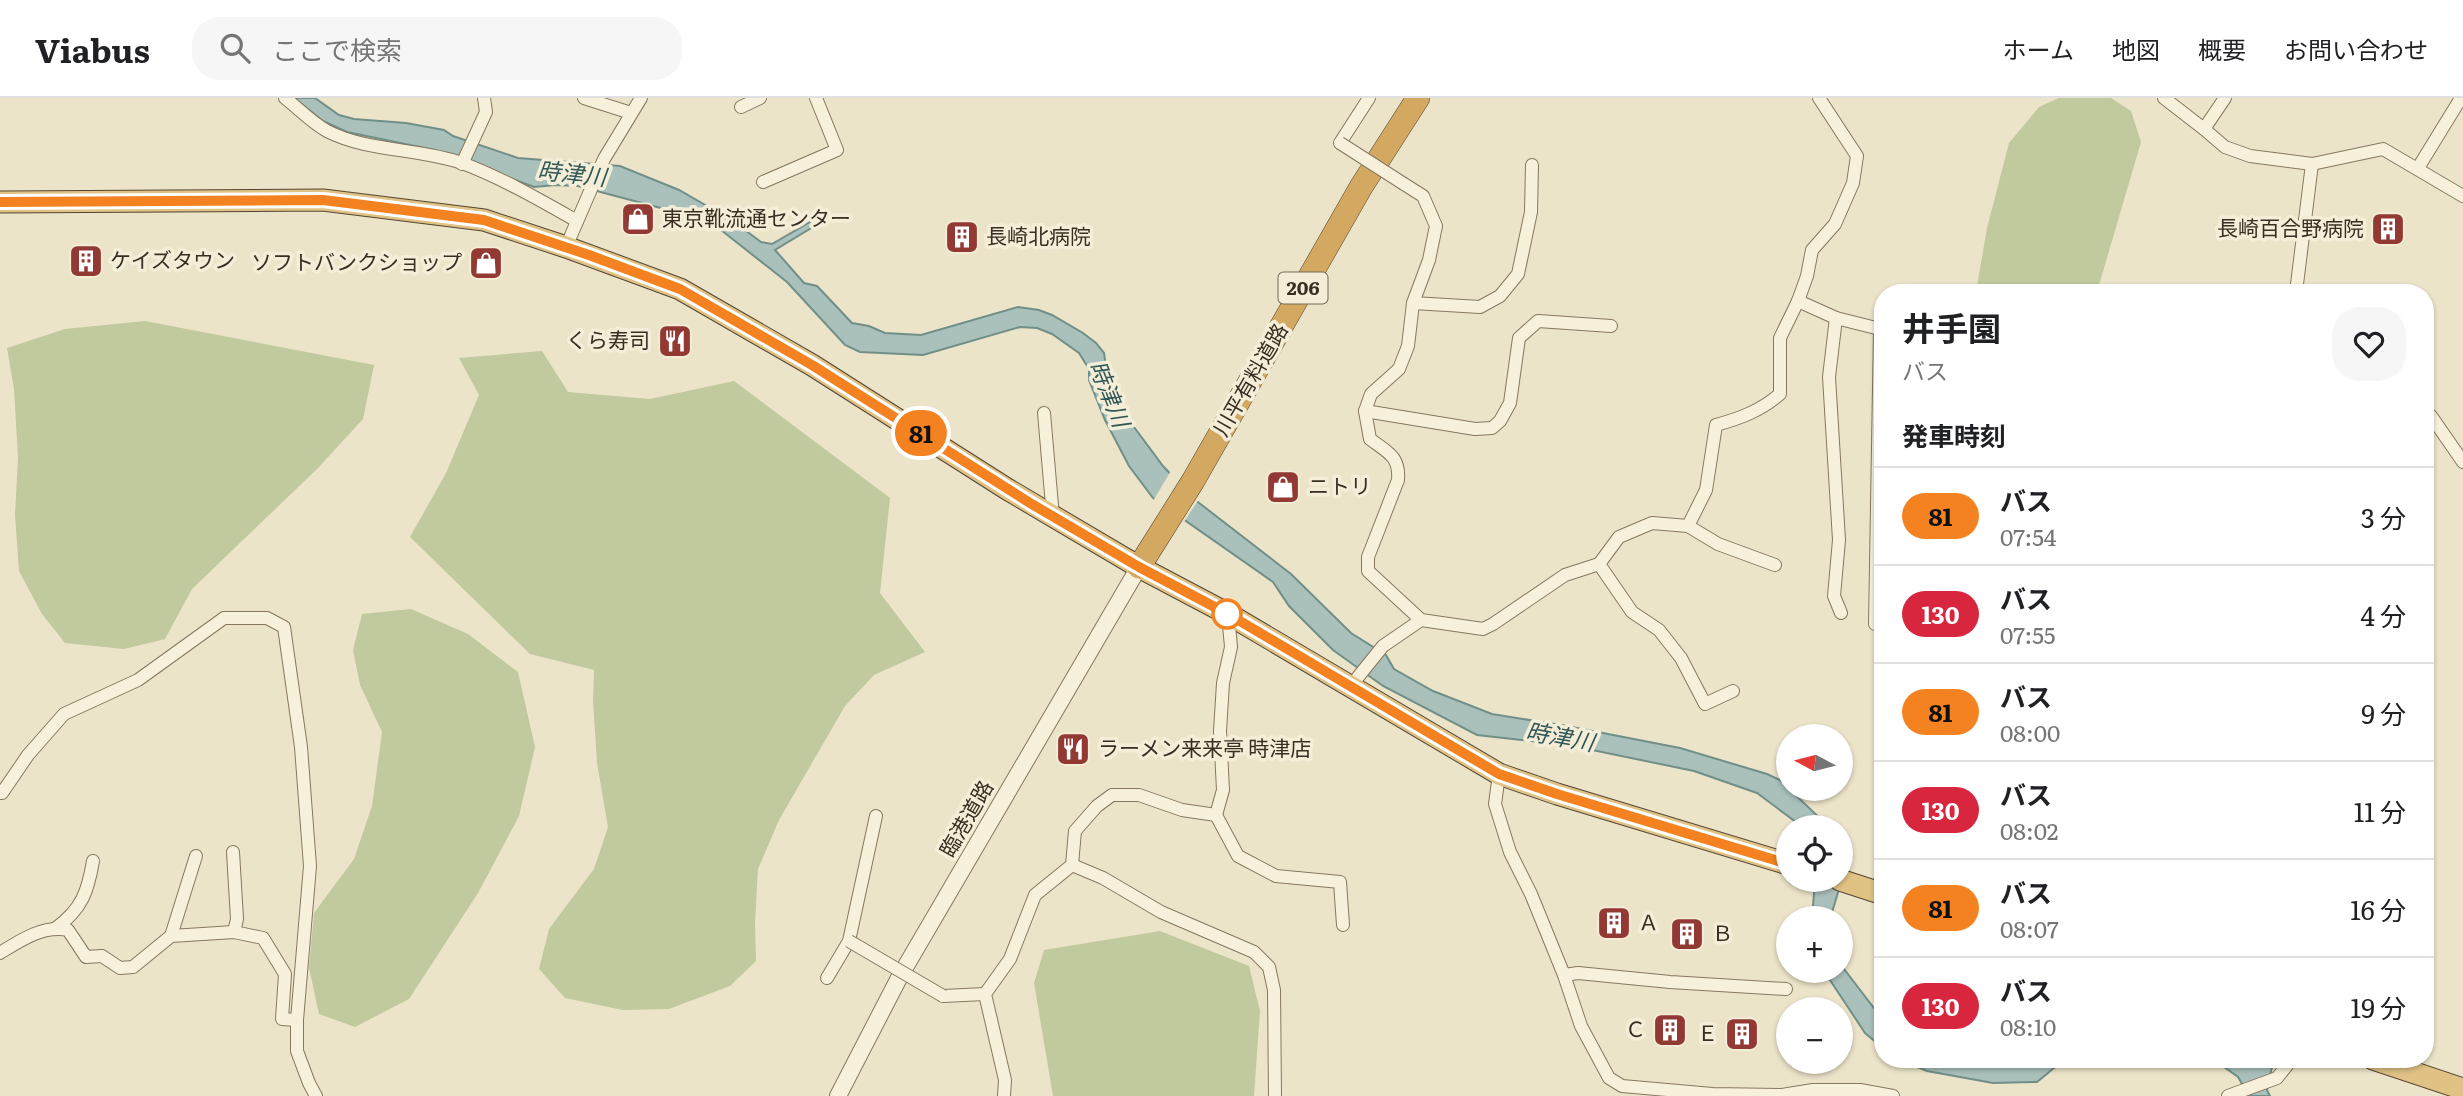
<!DOCTYPE html>
<html lang="ja">
<meta charset="utf-8">
<style>
:root{--surface:#fff;--page:#f6f6f6;--text:#202124;--muted:#757577;--line:#e0e0e0}
body{margin:0;font-family:Literata,"Noto Sans JP",serif;background:var(--page);color:var(--text);height:100vh;display:flex;flex-direction:column;font-size:26px;white-space:nowrap}
*{box-sizing:border-box;margin:0}
p{font-size:23px;color:var(--muted)}
.icon{flex:none;width:38px;height:38px;fill:none;stroke:currentColor;stroke-width:2;stroke-linecap:round;stroke-linejoin:round}
.map{position:relative;flex:1;overflow:hidden}
.sheet{position:absolute;left:1874px;top:186px;width:560px;height:784px;display:flex;flex-direction:column;background:var(--surface);border-radius:28px;box-shadow:0 2px 5px #0004}
.sheet>*{flex:none}
.badge{padding:0 14px;border-radius:23px;font-size:24px;line-height:46px}
.needle{width:46px;rotate:277deg}
.buttons{position:absolute;left:1776px;top:626px;display:grid;gap:14px}
.buttons a{display:grid;place-items:center;width:77px;height:77px;border-radius:50%;background:var(--surface);box-shadow:0 2px 5px #0004;font-size:35px}
.map>.badge{position:absolute;translate:-50% -50%;box-shadow:0 0 0 4px #fff}
h2{padding:0 28px;font-size:26px;line-height:63px}
.round{display:grid;place-items:center;flex:none;width:74px;height:74px;border-radius:28px;background:var(--page)}
.overview{display:flex;align-items:center;justify-content:space-between;height:119px;padding:0 28px}
h1{font-size:33px;font-weight:700;line-height:52px}
ul{padding:0;list-style:none}
li{display:flex;align-items:center;gap:21px;height:98px;padding:0 28px;border-top:2px solid var(--line)}
li div{flex:1}
li b{display:block;font-size:26px}
li em{font-style:normal}
li .badge{min-width:77px;font-weight:700;text-align:center}
header{display:flex;align-items:center;gap:42px;box-sizing:border-box;height:98px;padding:0 35px;background:var(--surface);border-bottom:2px solid var(--line)}
header strong{font-size:33px}
nav{display:flex;gap:38px;margin-inline-start:auto;font-size:24px}
.search{width:490px;height:63px;background:var(--page);display:flex;align-items:center;gap:18px;box-sizing:border-box;padding:0 24px;border-radius:28px;color:var(--muted);font-size:26px}
.map>svg:first-child{display:block}
</style>
<header>
<strong>Viabus</strong>
<div class="search"><svg class="icon" aria-label="search" viewBox="0 0 24 24"><circle cx="10" cy="10" r="6"/><path d="M15 15l6 6"/></svg>ここで検索</div>
<nav><a>ホーム</a><a>地図</a><a>概要</a><a>お問い合わせ</a></nav>
</header>
<div class="map">
<svg width="2463" height="998" viewBox="0 0 2463 998">
<rect width="100%" height="100%" fill="#ece4c9"/>
<g fill="#c1c99e">
<polygon points="2059,0 2111,0 2131,13 2141,44 2097,194 1976,194 1987,130 2009,45 2039,9"/>
<polygon points="145,223 374,267 363,321 318,370 192,491 165,541 124,551 65,545 42,516 19,473 15,417 18,360 14,291 7,250 65,231"/>
<polygon points="542,253 568,294 650,301 734,283 890,400 880,495 925,554 874,577 845,608 779,722 758,771 755,825 756,863 730,888 669,911 623,912 565,900 539,871 549,831 594,771 608,729 597,665 593,602 594,572 530,556 410,439 446,375 479,297 459,260"/>
<polygon points="411,511 468,536 518,574 535,649 519,718 478,795 409,901 355,929 319,916 309,870 314,815 354,761 372,708 382,634 360,587 353,552 362,516"/>
<polygon points="1160,833 1249,868 1260,913 1254,998 1053,998 1034,885 1044,852"/>
</g>
<g fill="#aac0bb" stroke="#718f89" stroke-width="2">
<polygon points="294,0 315,0 339,17 354,21 406,25 444,32 453,38 518,60 620,68 679,92 733,123 761,144 772,146 815,121 818,126 775,152 804,185 817,188 852,225 869,228 885,235 921,237 1018,209 1039,212 1052,217 1083,235 1096,245 1104,255 1106,269 1113,293 1134,329 1163,368 1194,401 1291,476 1351,535 1386,557 1394,571 1433,593 1492,616 1567,628 1680,650 1767,676 1780,682 1830,730 1804,730 1757,695 1694,673 1568,647 1477,637 1383,588 1333,552 1289,508 1273,484 1153,400 1129,368 1105,322 1089,282 1089,271 1079,255 1052,236 1037,230 1020,229 923,257 860,254 845,247 787,184 721,132 687,117 578,88 556,87 534,89 434,52 347,34 323,23"/>
<polygon points="1841,746 1848,761 1830,821 1812,821 1815,782 1841,782"/>
<polygon points="1841,867 1883,922 1883,950 1865,935 1824,873 1841,873"/>
<polygon points="1898,961 1945,961 1997,966 2021,964 2029,961 2065,961 2037,984 1993,985 1927,973"/>
<polygon points="2213,961 2253,961 2272,969 2267,992 2270,998 2249,998 2238,979"/>
</g>
<polygon fill="#ece4c9" points="1172,371 1199,401 1184,424 1153,403"/>
<g fill="none" stroke-linecap="round" stroke-linejoin="round">
<g stroke="#87775f" stroke-width="14">
<g id="minor">
<path d="M285 0C298 10 312 25 327 33 368 54 418 50 462 65 502 80 540 102 577 123"/>
<polyline points="584,0 631,15"/>
<polyline points="2164,0 2204,31"/>
<polyline points="2225,0 2204,31 2225,49 2250,58 2312,66 2383,51 2463,98"/>
<polyline points="741,9 760,0"/>
<polyline points="1340,45 1369,0"/>
<polyline points="462,66 486,14 484,0"/>
<polyline points="2418,70 2461,0"/>
<polyline points="763,84 837,52 816,0"/>
<path d="M1404 86 1423 98 1436 128 1429 162 1413 205 1408 248 1399 271 1371 296 1365 313 1370 341C1387 354 1400 358 1398 382L1368 459V473L1421 522 1483 531 1493 526 1565 477 1599 466 1619 439 1652 425 1688 428 1706 392 1716 327C1741 320 1760 313 1780 296V240L1798 203 1807 178 1812 152 1835 126 1853 85 1857 58 1819 0"/>
<polyline points="566,149 604,61 641,0"/>
<polyline points="2296,194 2312,66"/>
<polyline points="1798,203 1836,220 1880,231 1875,526 1883,527"/>
<polyline points="1413,205 1480,209 1500,198 1518,176 1531,114 1532,67"/>
<polyline points="1836,220 1829,279 1839,442 1834,498 1841,515"/>
<polyline points="1365,313 1475,331 1492,330 1500,323 1510,305 1519,240 1538,223 1611,228"/>
<polyline points="1044,315 1053,419"/>
<polyline points="2426,316 2431,318 2463,364"/>
<polyline points="1688,428 1718,446 1775,467"/>
<polyline points="1599,466 1632,514 1659,532 1681,560 1705,606 1733,593"/>
<polyline points="1350,589 1383,548 1421,522"/>
<polyline points="1499,676 1495,706 1510,754 1531,796 1564,877 1581,928 1609,980 1622,988 1712,996 1782,997 1813,992 1860,992 1893,998"/>
<polyline points="0,695 2,695 28,657 64,616 138,582 224,520 267,520 284,529 301,649 310,768 297,922 297,953 309,985 316,998"/>
<polyline points="1216,717 1238,758 1276,778 1340,784 1343,827"/>
<polyline points="233,754 237,821 234,834"/>
<polyline points="1072,767 1103,780 1161,814 1254,854 1269,869 1274,892 1275,998"/>
<path d="M56 830C82 811 88 793 93 763"/>
<polyline points="171,838 196,758"/>
<path d="M0 855C21 842 43 827 68 832L86 859 102 858 120 870 133 869 171 838 234 834 263 840 285 876 282 921 297 922"/>
<polyline points="1564,877 1578,875 1670,884 1786,891"/>
<polyline points="827,880 849,843 876,718"/>
<polyline points="943,898 985,896"/>
<polyline points="1004,998 1005,982 985,896 1010,861 1035,797 1072,767 1075,733 1097,708 1112,697 1139,697 1182,712 1216,717 1223,692 1220,633 1223,585 1231,549 1228,516"/>
<polyline points="2228,998 2277,980 2292,961"/>
</g>
</g>
<g stroke="#87775f" stroke-width="18">
<polyline id="tertiary" points="838,998 900,878 1139,469"/>
</g>
<g stroke="#554533" stroke-width="23">
<g id="trunk">
<polyline points="0,104 323,102 484,122 566,149 680,191 812,267 1007,391 1139,469 1228,516 1499,676 1557,696 1788,766"/>
<polyline points="1840,782 1883,796"/>
<polyline points="2373,961 2463,991"/>
</g>
</g>
<g stroke="#554533" stroke-width="24">
<polyline id="motorway" points="1139,469 1193,383 1361,89 1418,0"/>
</g>
<use href="#minor" stroke="#f7f1dc" stroke-width="12"/>
<use href="#tertiary" stroke="#f7f1dc" stroke-width="16"/>
<use href="#trunk" stroke="#dfc284" stroke-width="21"/>
<use href="#motorway" stroke="#d3a962" stroke-width="23"/>
<g stroke="#87775f" stroke-width="14" stroke-linecap="butt">
<g id="minor-bridge">
<polyline points="1340,45 1404,86"/>
<polyline points="849,843 943,898"/>
</g>
</g>
<use href="#minor-bridge" stroke="#f7f1dc" stroke-width="12"/>
</g>
<g fill="none" stroke-linecap="round" stroke-linejoin="round">
<g stroke="#fff" stroke-width="16">
<polyline id="line" points="0,104 323,102 484,122 589,157 680,191 812,267 1030,405 1139,469 1228,516 1499,676 1557,696 1788,766"/>
</g>
<use href="#line" stroke="#f58220" stroke-width="10"/>
</g>
<defs>
<g id="shop-square" transform="scale(1.75)"><rect x="-9" y="-9" width="18" height="18" rx="4" fill="#923933" stroke="#f4eed8"/><path d="M-5-2.5h2.3a2.7 3.5 0 0 1 5.4 0H5L5.5 6h-11ZM-1.5-2.5h3a1.5 2.3 0 0 0-3 0Z" fill="#fff"/></g>
<g id="building-square" transform="scale(1.75)"><rect x="-9" y="-9" width="18" height="18" rx="4" fill="#923933" stroke="#f4eed8"/><path d="M-4-6H4V6H1V3H-1V6H-4ZM-2.5-4.3h1.7v1.8h-1.7ZM.8-4.3h1.7v1.8H.8ZM-2.5-1h1.7V.8h-1.7ZM.8-1h1.7V.8H.8Z" fill="#fff"/></g>
<g id="restaurant-square" transform="scale(1.75)"><rect x="-9" y="-9" width="18" height="18" rx="4" fill="#923933" stroke="#f4eed8"/><path d="M-5-6h1v4h1v-4h1v4h1v-4h1v5L-1.5 .5V6h-2V.5L-5-1ZM5-6V6H3V1.5H1.5Q1.5-4 5-6Z" fill="#fff"/></g>
</defs>
<g fill-rule="evenodd">
<use href="#shop-square" x="638" y="121"/>
<use href="#building-square" x="2388" y="131"/>
<use href="#building-square" x="962" y="139"/>
<use href="#building-square" x="86" y="163"/>
<use href="#shop-square" x="486" y="165"/>
<use href="#restaurant-square" x="675" y="243"/>
<use href="#shop-square" x="1283" y="389"/>
<use href="#restaurant-square" x="1073" y="651"/>
<use href="#building-square" x="1614" y="825"/>
<use href="#building-square" x="1687" y="836"/>
<use href="#building-square" x="1670" y="932"/>
<use href="#building-square" x="1742" y="936"/>
</g>
<circle fill="#fff" stroke="#f58220" stroke-width="3.5" cx="1227" cy="516" r="14"/>
<g text-anchor="middle" stroke-width="7" stroke-linejoin="round" paint-order="stroke">
<rect fill="#f4eed8" stroke="#716858" stroke-width="2" x="1278.5" y="174.5" width="49" height="31" rx="5"/>
<g font-size="19" font-weight="bold" fill="#392e21">
<text x="1303" y="197">206</text>
</g>
<g font-size="21" fill="#392e21" stroke="#f4eed8" text-anchor="start">
<text x="662" y="128">東京靴流通センター</text>
<text x="2364" y="138" text-anchor="end">長崎百合野病院</text>
<text x="986" y="146">長崎北病院</text>
<text x="110" y="170">ケイズタウン</text>
<text x="462" y="172" text-anchor="end">ソフトバンクショップ</text>
<text x="650" y="250" text-anchor="end">くら寿司</text>
<text x="1308" y="396">ニトリ</text>
<text x="1098" y="658">ラーメン来来亭 時津店</text>
<text x="1638" y="832">Ａ</text>
<text x="1712" y="843">Ｂ</text>
<text x="1646" y="939" text-anchor="end">Ｃ</text>
<text x="1718" y="943" text-anchor="end">Ｅ</text>
</g>
<g font-size="21" fill="#392e21" stroke="#f4eed8">
<text transform="translate(1251 282) rotate(-60)" y="7">川平有料道路</text>
<text transform="translate(967 721) rotate(-60)" y="7">臨港道路</text>
</g>
<g font-size="23" font-style="italic" fill="#325757" stroke="#f4eed8">
<text transform="translate(572 76) rotate(6)" y="8">時津川</text>
<text transform="translate(1109 296) rotate(68)" y="8">時津川</text>
<text transform="translate(1560 639) rotate(10)" y="8">時津川</text>
</g>
</g>
</svg>
<div class="buttons">
<a><svg class="needle" viewBox="-14 -14 28 28"><path d="M0-13l5 13h-10z" fill="#e53935"/><path d="M0 13l5-13h-10z" fill="#757577"/></svg></a>
<a><svg class="icon" aria-label="locate" viewBox="0 0 24 24"><circle cx="12" cy="12" r="6"/><path d="M12 2v4M12 18v4M2 12h4M18 12h4"/></svg></a>
<a>+</a>
<a>−</a>
</div>
<b class="badge" style="left:921px;top:335px;background:#f58220;color:#111">81</b>
<section class="sheet">
<div class="overview"><div><h1>井手園</h1><p>バス</p></div><a class="round"><svg class="icon" aria-label="heart" viewBox="0 0 24 24"><path d="M12 20l-8-8c-3-5 5-10 8-4 3-6 11-1 8 4z"/></svg></a></div>
<h2>発車時刻</h2>
<ul>
<li><span class="badge" style="background:#f58220;color:#111">81</span><div><b>バス</b><p>07:54</p></div><em>3 分</em></li>
<li><span class="badge" style="background:#d7263d;color:#fff">130</span><div><b>バス</b><p>07:55</p></div><em>4 分</em></li>
<li><span class="badge" style="background:#f58220;color:#111">81</span><div><b>バス</b><p>08:00</p></div><em>9 分</em></li>
<li><span class="badge" style="background:#d7263d;color:#fff">130</span><div><b>バス</b><p>08:02</p></div><em>11 分</em></li>
<li><span class="badge" style="background:#f58220;color:#111">81</span><div><b>バス</b><p>08:07</p></div><em>16 分</em></li>
<li><span class="badge" style="background:#d7263d;color:#fff">130</span><div><b>バス</b><p>08:10</p></div><em>19 分</em></li>
</ul>
</section>
</div>
